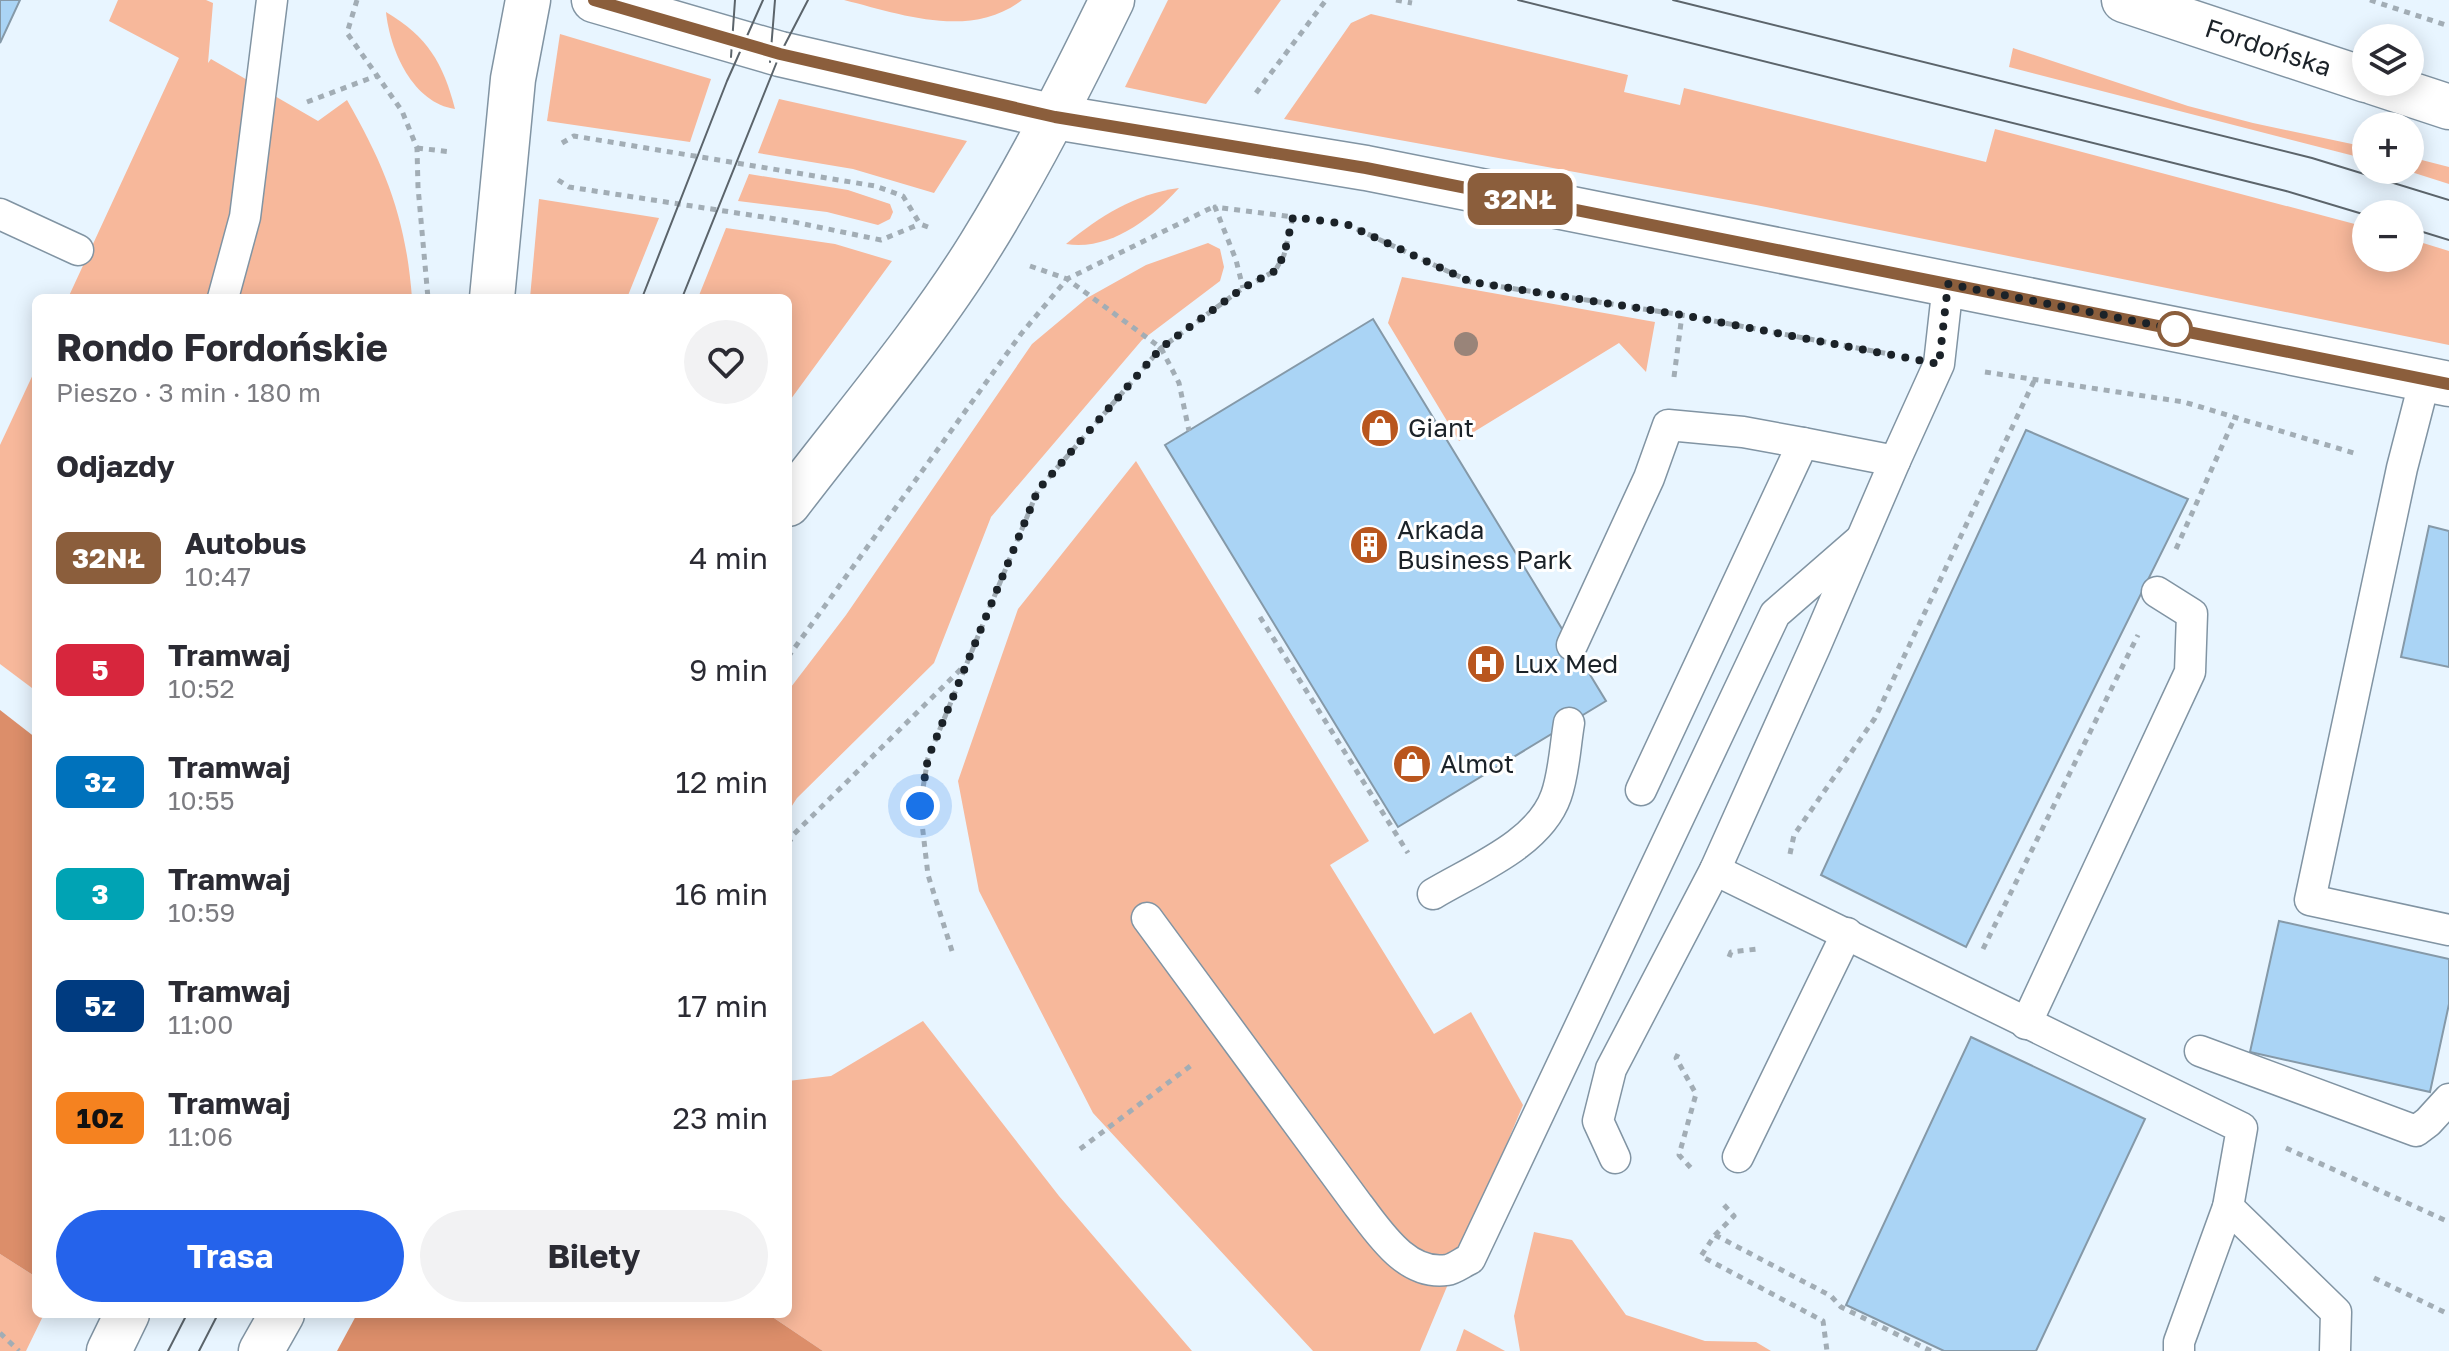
<!DOCTYPE html>
<html lang="pl">
<meta charset="utf-8">
<style>
:root{--surface:#fff;--page:#f2f2f3;--text:#2b2b33;--muted:#7c7c81;--accent:#2563eb}
body{margin:0;font-family:"Golos Text",sans-serif;background:var(--page);color:var(--text);height:100vh;display:flex;flex-direction:column;font-size:30px;white-space:nowrap}
*{box-sizing:border-box;margin:0}
p{font-size:26px;color:var(--muted)}
.icon{flex:none;width:44px;height:44px;fill:none;stroke:currentColor;stroke-width:2;stroke-linecap:round;stroke-linejoin:round}
.map{position:relative;flex:1;overflow:hidden}
.drawer{position:absolute;left:32px;top:294px;width:760px;height:1024px;display:flex;flex-direction:column;background:var(--surface);border-radius:12px;box-shadow:0 4px 20px #0003}
.drawer>*{flex:none}
.badge{padding:0 16px;border-radius:12px;font-size:28px;line-height:52px}
.fabs{position:absolute;left:2352px;top:24px;display:grid;gap:16px}
.fabs a{display:grid;place-items:center;width:72px;height:72px;border-radius:50%;background:var(--surface);box-shadow:0 4px 20px #0003;font-size:40px}
.you{position:absolute;width:40px;height:40px;margin:-20px;border:6px solid #fff;border-radius:50%;background:#1a73e8;box-shadow:0 0 0 12px #1a73e833}
.map>.badge{position:absolute;translate:-50% -50%;box-shadow:0 0 0 4px #fff}
h2{padding:0 24px;font-size:30px;line-height:72px}
.round{display:grid;place-items:center;flex:none;width:84px;height:84px;border-radius:42px;background:var(--page)}
.summary{display:flex;align-items:center;justify-content:space-between;height:136px;padding:0 24px}
h1{font-size:38px;font-weight:700;line-height:60px}
.button{display:flex;gap:16px;margin-top:auto;padding:16px 24px}
.button a{flex:1;height:92px;border-radius:48px;background:var(--accent);color:#fff;font-size:32px;font-weight:700;line-height:92px;text-align:center}
.button a+a{background:var(--page);color:var(--text)}
ul{padding:0;list-style:none}
li{display:flex;align-items:center;gap:24px;height:112px;padding:0 24px}
li div{flex:1}
li b{display:block;font-size:30px}
li em{font-style:normal}
li .badge{min-width:88px;font-weight:700;text-align:center}
.map>svg:first-child{display:block}
</style>
<div class="map">
<svg width="2449" height="1351" viewBox="0 0 2449 1351">
<rect width="100%" height="100%" fill="#e8f5ff"/>
<g fill="#f7b89b">
<path d="M118 0H206L213 3 208 63 211 59 318 121 347 100C386 168 406 219 412 298H68L179 58 109 21Z"/>
<path d="M844 0H1022C970 40 900 14 844 0Z"/>
<polygon points="1168,0 1281,0 1206,104 1125,87"/>
<path d="M386 12C428 37 443 63 455 109 413 103 390 51 386 12Z"/>
<polygon points="1371,14 1628,75 1624,92 1680,105 1684,88 1986,162 1995,129 2366,227 2366,258 2410,258 2410,239 2449,251 2449,345 1756,205 1284,119 1351,23"/>
<polygon points="560,34 711,79 690,142 547,121"/>
<polygon points="2013,48 2188,106 2253,123 2366,147 2366,159 2009,67"/>
<polygon points="779,99 967,141 934,193 853,169 758,153"/>
<polygon points="2410,157 2449,167 2449,184 2405,170 2410,170"/>
<polygon points="749,174 848,190 890,204 893,212 890,219 878,225 827,212 738,201"/>
<path d="M1179 188C1151 219 1110 251 1066 244 1100 216 1135 194 1179 188Z"/>
<polygon points="539,199 659,218 627,298 530,298"/>
<polygon points="726,228 835,244 892,261 788,403 788,298 698,298"/>
<polygon points="1208,243 1220,249 1224,267 1220,281 1142,340 991,517 934,663 797,798 788,812 788,691 846,615 1032,344 1087,298 1146,265"/>
<polygon points="1402,277 1655,322 1646,372 1619,343 1459,441 1388,323"/>
<polygon points="36,368 36,691 0,664 0,445"/>
<polygon points="1136,461 1369,841 1330,865 1434,1034 1471,1012 1523,1105 1420,1351 1313,1351 1093,1113 979,891 958,781 1018,609"/>
<polygon points="923,1021 1059,1196 1192,1351 823,1351 768,1314 788,1314 788,1081 831,1076"/>
<polygon points="1534,1232 1572,1240 1626,1315 1705,1341 1756,1342 1771,1351 1520,1351 1514,1316"/>
<polygon points="0,1254 36,1277 36,1314 44,1314 26,1351 0,1351"/>
<polygon points="1464,1329 1505,1351 1456,1351"/>
</g>
<g fill="#dc8e6a">
<polygon points="0,710 36,738 36,1277 0,1254"/>
<polygon points="95,1314 768,1314 823,1351 154,1351"/>
</g>
<polygon fill="#e8f5ff" points="91,1314 357,1314 337,1351 147,1351"/>
<g fill="#aad4f5" stroke="#8599a8" stroke-width="2">
<polygon points="0,0 20,0 0,43"/>
<polygon points="1373,319 1606,701 1398,827 1165,445"/>
<polygon points="2026,430 2188,499 1966,947 1821,875"/>
<polygon points="2429,526 2449,531 2449,667 2401,657"/>
<polygon points="2279,921 2449,959 2449,1004 2430,1092 2250,1052"/>
<polygon points="1971,1037 2145,1119 2036,1351 1944,1351 1846,1305"/>
</g>
<g fill="none" stroke-linecap="round" stroke-linejoin="round">
<g stroke="#8194a3" stroke-width="33">
<g id="lane">
<polyline points="0,214 78,250"/>
<polyline points="223,298 245,217 272,0"/>
<polyline points="2425,379 2402,468 2310,900 2449,930"/>
<polyline points="1572,645 1649,478 1668,425 1743,432 1803,443"/>
<polyline points="1641,790 1803,443 1895,461 1939,364 1948,284"/>
<polyline points="1715,870 2242,1128 2228,1207 2179,1342 2179,1351"/>
<path d="M1433 894C1475 869 1539 844 1556 796 1564 774 1565 747 1569 723"/>
<path d="M1147 918 1358 1205C1379 1232 1406 1276 1447 1270 1454 1269 1463 1262 1470 1259L1775 614 1860 540"/>
<polyline points="2026,1024 2190,672 2192,614 2157,592"/>
<polyline points="2200,1051 2416,1131 2428,1122 2449,1099"/>
<polyline points="1738,1157 1847,933"/>
<polyline points="1615,1158 1598,1121 1611,1069 1715,870 1815,647 1895,461"/>
<polyline points="2228,1207 2336,1312 2335,1351"/>
</g>
</g>
<g stroke="#8194a3" stroke-width="47">
<g id="secondary">
<polyline points="594,0 780,54 1055,117 1366,168 2449,384"/>
<path id="s1" d="M2124 0 2366 80"/>
<polyline points="2373,82 2449,107"/>
</g>
</g>
<g stroke="#8194a3" stroke-width="47">
<g id="primary">
<polyline points="492,298 513,79 528,0"/>
<path d="M788 504C851 421 925 335 980 246 1029 167 1071 84 1112 0"/>
<polyline points="109,1351 127,1314"/>
<polyline points="261,1351 282,1314"/>
</g>
</g>
<g stroke="#a2adb5" stroke-width="5" stroke-dasharray="6 6" stroke-linecap="butt">
<polyline points="357,0 347,33 402,111 417,148 418,187 428,298"/>
<polyline points="1396,0 1412,3"/>
<polyline points="2370,0 2449,26"/>
<polyline points="1256,93 1326,0"/>
<polyline points="307,102 376,76"/>
<polyline points="562,143 574,136 875,186 903,196 920,224 928,227"/>
<polyline points="417,148 452,152"/>
<polyline points="558,180 569,187 789,221 881,240 920,224"/>
<polyline points="1346,224 1471,282 1682,315 1889,354"/>
<polyline points="1030,266 1067,279 1161,348 1179,383 1189,431"/>
<polyline points="1985,372 2184,402 2357,454"/>
<polyline points="1674,377 1682,315"/>
<polyline points="2176,549 2235,417"/>
<polyline points="1260,617 1408,853"/>
<polyline points="788,657 1021,334 1067,279 1215,206"/>
<polyline points="788,844 794,834 963,667"/>
<polyline points="1790,854 1794,835 1875,718 2034,381"/>
<polyline points="1983,949 2138,635"/>
<polyline points="952,951 928,875 920,806 928,758 1038,490 1161,348 1243,288 1275,271 1284,255 1293,217 1215,207 1236,260 1243,288"/>
<polyline points="1729,957 1731,952 1757,949 1758,945"/>
<polyline points="1678,1054 1676,1058 1696,1094 1679,1155 1691,1168"/>
<polyline points="2286,1148 2449,1222"/>
<polyline points="1080,1149 1193,1064"/>
<polyline points="1724,1205 1734,1216 1715,1235 1701,1256 1823,1321 1827,1351"/>
<polyline points="1715,1235 1831,1296 1841,1307 1931,1351"/>
<polyline points="2374,1278 2446,1313 2449,1311"/>
<polyline points="0,1333 19,1351"/>
</g>
<use href="#lane" stroke="#fff" stroke-width="30"/>
<use href="#secondary" stroke="#fff" stroke-width="44"/>
<use href="#primary" stroke="#fff" stroke-width="44"/>
<g stroke="#5b646b" stroke-width="2">
<polyline points="1518,0 2286,191 2366,215"/>
<polyline points="1673,0 2312,158 2449,200"/>
<polyline points="731,57 735,0"/>
<polyline points="770,62 775,0"/>
<polyline points="2410,228 2449,240"/>
<polyline points="642,298 727,81 763,0"/>
<polyline points="682,298 780,54 808,0"/>
<polyline points="168,1351 187,1314"/>
<polyline points="199,1351 218,1314"/>
</g>
</g>
<circle fill="#998479" cx="1466" cy="344" r="12"/>
<g fill="none" stroke-linecap="round" stroke-linejoin="round">
<g stroke="#fff" stroke-width="18">
<polyline id="line" points="594,0 780,54 1055,117 1366,168 2449,384"/>
</g>
<use href="#line" stroke="#8b5e3c" stroke-width="12"/>
<polyline stroke="#1b2228" stroke-width="8" stroke-dasharray="0 14.4" points="920,806 928,758 1038,490 1161,348 1243,288 1275,271 1284,255 1293,217 1346,224 1471,282 1682,315 1939,364 1948,284 2175,329"/>
</g>
<defs>
<g id="shop-disc" transform="scale(2)"><circle r="9.5" fill="#b9561e" stroke="#fff"/><path d="M-5-2.5h2.3a2.7 3.5 0 0 1 5.4 0H5L5.5 6h-11ZM-1.5-2.5h3a1.5 2.3 0 0 0-3 0Z" fill="#fff"/></g>
<g id="building-disc" transform="scale(2)"><circle r="9.5" fill="#b9561e" stroke="#fff"/><path d="M-4-6H4V6H1V3H-1V6H-4ZM-2.5-4.3h1.7v1.8h-1.7ZM.8-4.3h1.7v1.8H.8ZM-2.5-1h1.7V.8h-1.7ZM.8-1h1.7V.8H.8Z" fill="#fff"/></g>
<g id="hospital-disc" transform="scale(2)"><circle r="9.5" fill="#b9561e" stroke="#fff"/><path d="M-5-5h3v3.5h4V-5h3V5h-3V1.5h-4V5h-3Z" fill="#fff"/></g>
</defs>
<g fill-rule="evenodd">
<use href="#shop-disc" x="1380" y="428"/>
<use href="#building-disc" x="1369" y="545"/>
<use href="#hospital-disc" x="1486" y="664"/>
<use href="#shop-disc" x="1412" y="764"/>
</g>
<circle fill="#fff" stroke="#8b5e3c" stroke-width="4" cx="2175" cy="329" r="16"/>
<g text-anchor="middle" stroke-width="6" stroke-linejoin="round" paint-order="stroke">
<g font-size="26" fill="#1b2228" stroke="#fff">
<text dy="9" stroke="none"><textPath href="#s1" startOffset="152">Fordońska</textPath></text>
</g>
<g font-size="26" fill="#1b2228" stroke="#fff" text-anchor="start">
<text x="1408" y="437">Giant</text>
<text x="1397" y="539">Arkada<tspan x="1397" dy="30">Business Park</tspan></text>
<text x="1514" y="673">Lux Med</text>
<text x="1440" y="773">Almot</text>
</g>
</g>
</svg>
<div class="fabs">
<a><svg class="icon" aria-label="layers" viewBox="0 0 24 24"><path d="M12 4l9 5-9 5-9-5zM3 14l9 5 9-5"/></svg></a>
<a>+</a>
<a>−</a>
</div>
<div class="you" style="left:920px;top:806px"></div>
<b class="badge" style="left:1520px;top:199px;background:#8b5e3c;color:#fff">32NŁ</b>
<section class="drawer">
<div class="summary"><div><h1>Rondo Fordońskie</h1><p>Pieszo · 3 min · 180 m</p></div><a class="round"><svg class="icon" aria-label="heart" viewBox="0 0 24 24"><path d="M12 20l-8-8c-3-5 5-10 8-4 3-6 11-1 8 4z"/></svg></a></div>
<h2>Odjazdy</h2>
<ul>
<li><span class="badge" style="background:#8b5e3c;color:#fff">32NŁ</span><div><b>Autobus</b><p>10:47</p></div><em>4 min</em></li>
<li><span class="badge" style="background:#d7263d;color:#fff">5</span><div><b>Tramwaj</b><p>10:52</p></div><em>9 min</em></li>
<li><span class="badge" style="background:#0072bc;color:#fff">3z</span><div><b>Tramwaj</b><p>10:55</p></div><em>12 min</em></li>
<li><span class="badge" style="background:#00a3b4;color:#fff">3</span><div><b>Tramwaj</b><p>10:59</p></div><em>16 min</em></li>
<li><span class="badge" style="background:#003b80;color:#fff">5z</span><div><b>Tramwaj</b><p>11:00</p></div><em>17 min</em></li>
<li><span class="badge" style="background:#f58220;color:#111">10z</span><div><b>Tramwaj</b><p>11:06</p></div><em>23 min</em></li>
</ul>
<div class="button"><a>Trasa</a><a>Bilety</a></div>
</section>
</div>
